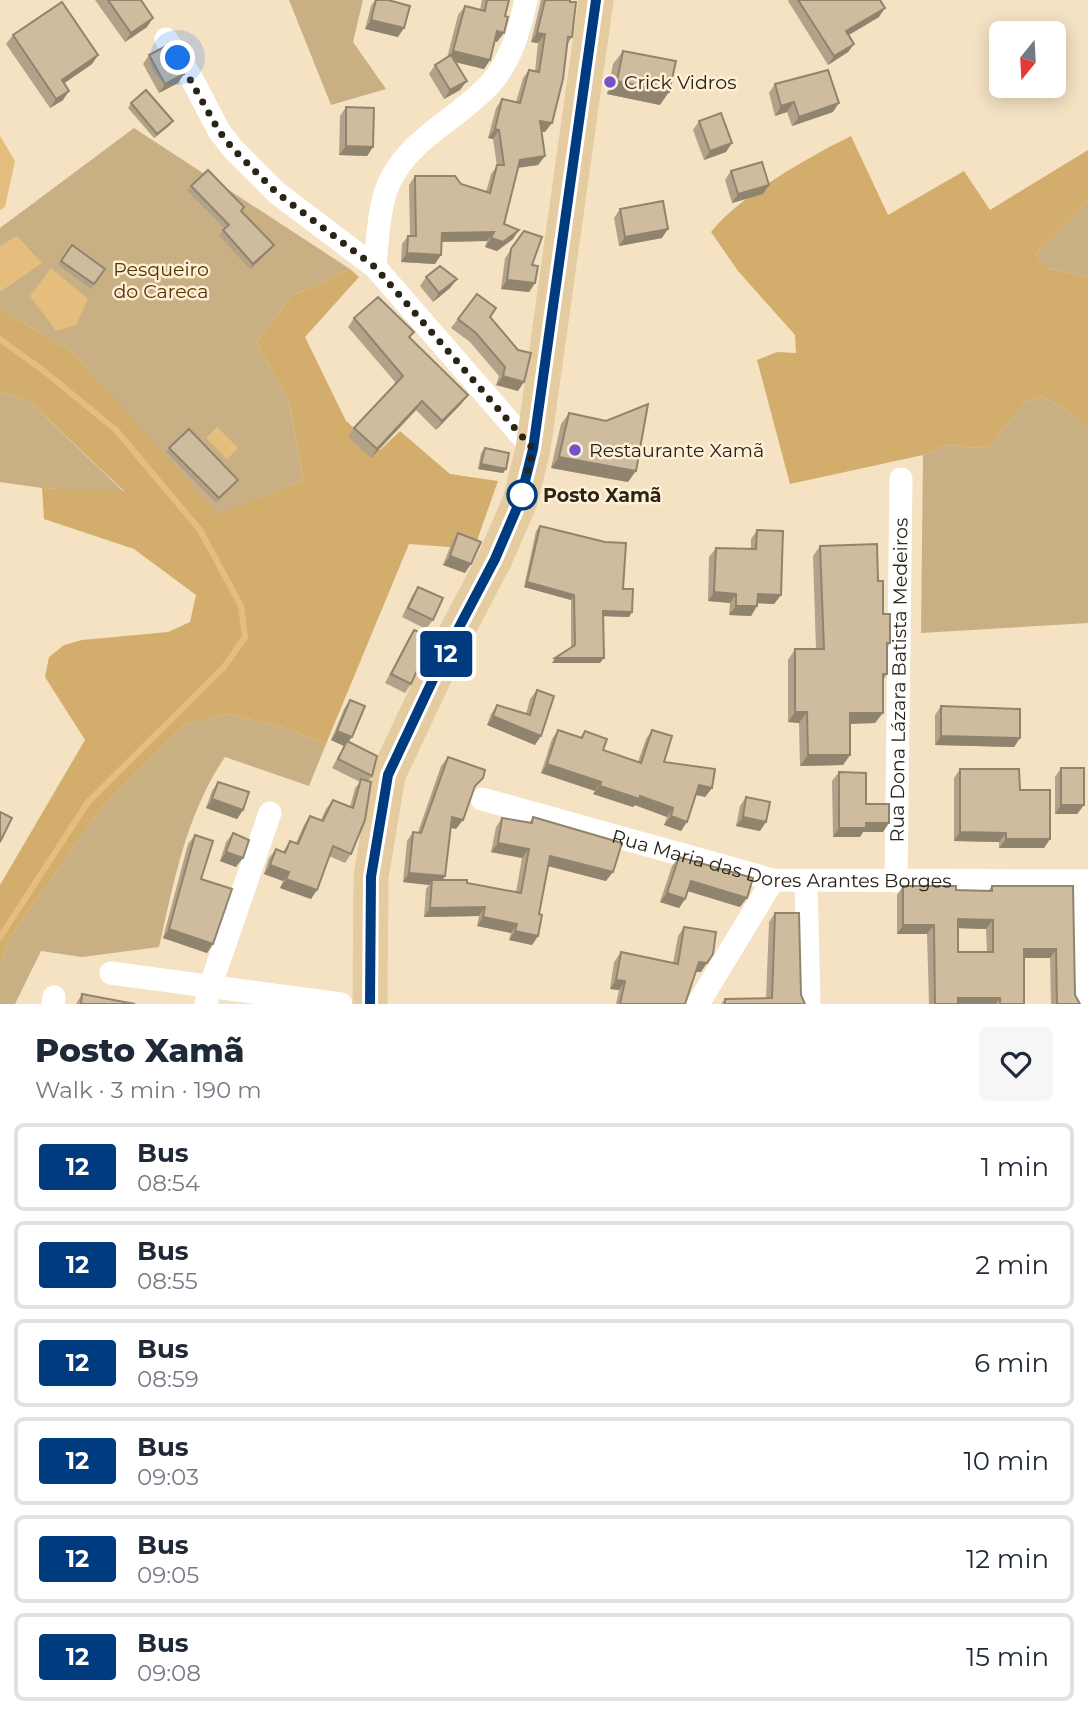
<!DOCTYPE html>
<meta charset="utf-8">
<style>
:root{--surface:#fff;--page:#f6f6f7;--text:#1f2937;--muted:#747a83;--line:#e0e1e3}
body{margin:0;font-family:Montserrat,sans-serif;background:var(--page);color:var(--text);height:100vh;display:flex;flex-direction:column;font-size:26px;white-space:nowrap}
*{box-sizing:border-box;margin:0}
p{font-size:23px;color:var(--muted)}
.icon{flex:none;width:38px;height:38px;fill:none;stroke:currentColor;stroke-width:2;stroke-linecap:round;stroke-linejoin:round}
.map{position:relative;height:1004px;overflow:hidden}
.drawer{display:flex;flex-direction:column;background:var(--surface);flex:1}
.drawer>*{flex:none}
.badge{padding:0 14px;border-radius:5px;font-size:24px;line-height:46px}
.needle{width:46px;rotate:198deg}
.tools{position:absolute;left:989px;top:21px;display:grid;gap:14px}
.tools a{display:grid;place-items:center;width:77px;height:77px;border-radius:10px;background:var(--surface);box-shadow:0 4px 18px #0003;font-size:35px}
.you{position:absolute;width:35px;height:35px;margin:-18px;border:5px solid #fff;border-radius:50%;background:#1a73e8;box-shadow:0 0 0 10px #1a73e833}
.map>.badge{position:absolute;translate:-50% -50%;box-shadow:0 0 0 4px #fff}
.round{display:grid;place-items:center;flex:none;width:74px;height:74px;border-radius:10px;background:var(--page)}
.head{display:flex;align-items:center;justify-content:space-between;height:119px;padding:0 35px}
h1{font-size:33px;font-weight:800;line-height:52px}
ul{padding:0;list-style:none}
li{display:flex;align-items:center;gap:21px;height:88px;margin:0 14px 10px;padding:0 21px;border:4px solid var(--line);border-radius:10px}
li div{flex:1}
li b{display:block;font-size:26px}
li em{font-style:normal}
li .badge{min-width:77px;font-weight:700;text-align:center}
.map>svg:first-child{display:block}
</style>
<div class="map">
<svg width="1088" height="1004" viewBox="0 0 1088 1004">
<rect width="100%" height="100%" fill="#f5e2c3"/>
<g fill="#c9af84">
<polygon points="289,0 363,0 353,42 386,89 331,105"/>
<polygon points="134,128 350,269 292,296 256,342 289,401 303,480 217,516 72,351 0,309 0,228"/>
<polygon points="1088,201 1088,277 1047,268 1035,255"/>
<polygon points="0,392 28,400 124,492 42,488 0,482"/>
<polygon points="1042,396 1073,415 1088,430 1088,623 921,633 923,455 950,444 972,448 990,446 1024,403"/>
<path d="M227 714 284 728 326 744 309 786 225 757C186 814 174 882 159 947L82 957 41 951 15 1004H0V963L15 930 102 807 184 725Z"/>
</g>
<g fill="#d3ad6c">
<path d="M851 136 888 215 964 171 990 210 1088 150V201L1035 255 1047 268 1088 277V430L1073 415 1042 396 1024 403 990 446 972 448 950 444 923 455 790 484 757 360 777 352 796 353 795 335 738 271 711 232C739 196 809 157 851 136Z"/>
<polygon points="350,269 359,277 305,337 346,421 380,450 400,431 450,474 498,481 474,549 409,544 326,744 284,728 227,714 184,725 102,807 15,930 0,963 0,885 85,740 45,677 49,657 64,645 82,640 168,632 190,622 196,595 134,549 44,519 42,488 124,491 28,400 0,392 0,309 72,351 218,515 303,480 289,401 256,342 292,296"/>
</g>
<g fill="#e5be7d">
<polygon points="0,136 15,161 5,207 0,210"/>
<polygon points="17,236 42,263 0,292 0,246"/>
<polygon points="51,268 88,299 76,325 56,331 30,296"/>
<polygon points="217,427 238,448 227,459 206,438"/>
</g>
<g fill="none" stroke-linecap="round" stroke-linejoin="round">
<polyline stroke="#e5be7d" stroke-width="6" points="0,339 44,371 116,430 200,530 241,606 245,637 224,667 88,802 0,937"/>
<g stroke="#fff" stroke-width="23">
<polyline points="166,39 191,77 219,131 233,149 277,193 375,267 533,449"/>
<path d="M375 267C377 244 379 204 389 183 410 137 459 119 491 83 511 60 520 29 526 0"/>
<path id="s1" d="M482 799 773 880 1088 881"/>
<polyline points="806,881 809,1004"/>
<path id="s2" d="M896 881 901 479"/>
<polyline points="1080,881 1083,1004"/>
<polyline points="111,973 341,1004"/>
<polyline points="53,1004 54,997"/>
<polyline points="206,1004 210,987 270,813"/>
<polyline points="698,1004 773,880"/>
</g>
<polyline stroke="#e4cba0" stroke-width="35" points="370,1004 371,877 388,775 445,654 495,559 520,501 533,449 596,0"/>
</g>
<g fill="#b2a289" fill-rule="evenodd">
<polygon points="95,0 141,0 147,27 125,42"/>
<polygon points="375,0 388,0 398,37 365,29 371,6"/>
<polygon points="482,0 509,0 497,42 495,41 490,60 484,69 456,62 460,90 444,99 429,74 435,65 447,58 458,15 465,6 480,10"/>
<polygon points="541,0 570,0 572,37 567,45 545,132 541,132 545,156 538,165 518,168 504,224 513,239 497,251 485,247 487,241 442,242 435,264 401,262 402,244 408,236 410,236 409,185 415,176 461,184 486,192 491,174 497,166 493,139 488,138 496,108 502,99 516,102 523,78 529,70 535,71 538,43 531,42"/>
<polygon points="789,0 880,0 879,17 849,35 854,44 848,52 828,65 788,1"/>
<polygon points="13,35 98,55 92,64 64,83 63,100 50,108 6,44"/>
<polygon points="623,51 660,105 607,94 613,64"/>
<polygon points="149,55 178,83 159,93 143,64"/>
<polygon points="775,84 833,112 792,126 787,112 775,116 769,93"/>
<polygon points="131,103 170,125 154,138 128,108"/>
<polygon points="346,107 373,147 367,156 339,155 340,116"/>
<polygon points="699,121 726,152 704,160 693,130"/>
<polygon points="731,171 763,194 732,203 725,180"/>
<polygon points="191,186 244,207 241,211 274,245 271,249 250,269 219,235 225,229 187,191"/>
<polygon points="620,209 662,238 619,246 614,218"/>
<polygon points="524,231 532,265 535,283 529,292 501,289 505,258"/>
<polygon points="72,245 105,269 91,289 58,265"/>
<polygon points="426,277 457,279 450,288 433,302 420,286"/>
<polygon points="477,294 490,317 518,391 496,385 499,376 470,342 451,328"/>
<polygon points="354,318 414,332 410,338 468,395 461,404 436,430 416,410 371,458 348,437 354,428 396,383 348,327"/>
<polygon points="569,413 628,482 551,468 561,424"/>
<polygon points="169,448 238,480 216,503 166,452"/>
<polygon points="485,448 506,469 503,473 478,469 481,453"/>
<polygon points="540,526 623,589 632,612 629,617 603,616 600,663 552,663 571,648 571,600 524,587 536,531"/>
<polygon points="757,530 781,595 774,604 758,603 757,606 751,616 729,615 730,603 708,601 709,557 716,548 751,549 751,539"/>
<polygon points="458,533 465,573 443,565 452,542"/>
<polygon points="820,546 878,581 883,614 890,643 887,648 887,674 883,681 875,723 850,724 850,755 843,765 800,766 799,723 788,722 788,660 795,649 816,649 813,556"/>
<polygon points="418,587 433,620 426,629 402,617 412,596"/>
<polygon points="414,630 411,684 405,693 385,683 408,639"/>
<polygon points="537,690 535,745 487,725 491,714 497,705 526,714 530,699"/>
<polygon points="350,700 352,737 348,742 372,776 368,781 351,854 345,863 329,856 311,899 280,888 283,881 264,874 269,858 276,849 283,852 290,841 296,843 304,825 310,816 321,820 326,809 333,800 350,807 355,788 360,782 332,768 344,746 331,740 344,709"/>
<polygon points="941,706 1020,738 1014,747 935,745 935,715"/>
<polygon points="558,730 580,738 585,731 603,750 638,762 646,739 652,730 664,762 712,788 705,797 696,795 681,831 664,825 667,817 635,805 633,807 593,794 595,791 541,773 552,739"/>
<polygon points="448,757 476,787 474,789 456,829 451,828 445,876 443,880 516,892 522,858 491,852 496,827 502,818 529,823 533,817 606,881 548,866 539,914 538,936 532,945 509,940 511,933 477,926 479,916 424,917 426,889 429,885 403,882 407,841 413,832 418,832 441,766"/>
<polygon points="1061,768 1084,805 1077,814 1055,814 1055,777"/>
<polygon points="960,769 1020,790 1050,839 1044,848 999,848 999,842 954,841 954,778"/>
<polygon points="839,772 866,804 883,832 863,832 860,837 833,837 832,781"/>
<polygon points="218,782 243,810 237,819 206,808 212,791"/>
<polygon points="746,797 760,831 736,826 740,806"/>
<polygon points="233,833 236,867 220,861 226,842"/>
<polygon points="195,835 201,879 213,944 207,953 163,938 188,844"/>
<polygon points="679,857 740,907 688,891 685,899 679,908 660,902 672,866"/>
<path d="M903 886 956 890 988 891 992 886H1073L1075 995 1080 1004H1051L1050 958H1024V1004H929L927 934H897V895ZM958 928 986 929 987 952H958Z"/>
<polygon points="775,913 804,1003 805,1004 721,1004 725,999 766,998 769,922"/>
<polygon points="684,927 701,972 696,972 685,1004 616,1004 619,990 610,989 614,962 621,952 673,963 678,936"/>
<polygon points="82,994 135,1004 76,1004"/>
</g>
<g fill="#91846f">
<polygon points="885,8 879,17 840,40 846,31"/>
<polygon points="153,18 147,27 125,42 131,33"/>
<polygon points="371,20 404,28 398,37 365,29"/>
<polygon points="497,31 504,33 497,42 491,40"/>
<polygon points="537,33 545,34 538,43 531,42"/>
<polygon points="854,44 848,52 828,65 834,56"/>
<polygon points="453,51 490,60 484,69 446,60"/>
<polygon points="98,55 92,64 56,89 62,80"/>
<polygon points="184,74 178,83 159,93 165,84"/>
<polygon points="467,81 460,90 444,99 450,90"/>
<polygon points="617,81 669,92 660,105 607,94"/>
<polygon points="69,91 63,100 50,108 56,99"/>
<polygon points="794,102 787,112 775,116 781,106"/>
<polygon points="839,103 833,112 792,126 799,117"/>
<polygon points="173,121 170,125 154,138 157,134"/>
<polygon points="540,121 552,123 545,132 534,130"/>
<polygon points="495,129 499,130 493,139 488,138"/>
<polygon points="732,143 726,152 704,160 710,151"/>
<polygon points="346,146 373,147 367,156 339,155"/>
<polygon points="545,156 538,165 514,168 520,160"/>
<polygon points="769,185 763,194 732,203 738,194"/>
<polygon points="668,229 662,238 619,246 625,237"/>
<polygon points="519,230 513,239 497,251 485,247 491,238"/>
<polygon points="494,232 487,241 436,242 442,233"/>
<polygon points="274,245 271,249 250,269 253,264"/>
<polygon points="407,253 441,255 435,264 401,262"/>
<polygon points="457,279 450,288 433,302 439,293"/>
<polygon points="507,280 535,283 529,292 501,289"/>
<polygon points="503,376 524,382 518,391 496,385"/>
<polygon points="468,395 461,404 436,430 442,421"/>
<polygon points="422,401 416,410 371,458 377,449"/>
<polygon points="559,457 636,471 628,482 551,468"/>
<polygon points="481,464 506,469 503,473 478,469"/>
<polygon points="450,556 471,564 465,573 443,565"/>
<polygon points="527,582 574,595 571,600 524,587"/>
<polygon points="714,592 736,594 730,603 708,601"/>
<polygon points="758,594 781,595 774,604 752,603"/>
<polygon points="736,606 757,606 751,616 729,615"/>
<polygon points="603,611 632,612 629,617 599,616"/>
<polygon points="555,658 604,658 600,663 552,663"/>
<polygon points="795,712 807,712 799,723 788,722"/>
<polygon points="850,713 883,713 875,723 843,724"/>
<polygon points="493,716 541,736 535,745 487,725"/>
<polygon points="337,731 352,737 345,746 347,741 344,746 331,740"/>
<polygon points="941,736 1020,738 1014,747 935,745"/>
<polygon points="808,755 850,755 843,765 800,766"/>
<polygon points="547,764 601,782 595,791 541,773"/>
<polygon points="699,785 712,788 705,797 693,794"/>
<polygon points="600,786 640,796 673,808 667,817 635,805 633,807 593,794"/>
<polygon points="212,799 243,810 237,819 206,808"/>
<polygon points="1061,805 1084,805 1077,814 1055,814"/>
<polygon points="671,816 687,822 681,831 664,825"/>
<polygon points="452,817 463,820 456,829 446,826"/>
<polygon points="743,817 766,822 760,831 736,826"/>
<polygon points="866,823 889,823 883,832 863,832 860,837 833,837 839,828"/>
<polygon points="960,832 1006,833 999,842 954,841"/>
<polygon points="1006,839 1050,839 1044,848 999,848"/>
<polygon points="498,843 529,849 522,858 491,852"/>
<polygon points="226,852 243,858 236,867 220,861"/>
<polygon points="550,856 613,872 606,881 544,865"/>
<polygon points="270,865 289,872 283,881 264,874"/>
<polygon points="409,873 445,876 439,885 432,880 429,885 403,882"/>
<polygon points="286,879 317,890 311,899 280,888"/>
<polygon points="691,881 747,898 740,907 684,890"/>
<polygon points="667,893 685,899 679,908 660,902"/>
<polygon points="485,907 479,916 424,917 430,908"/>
<polygon points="483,917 517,924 511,933 477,926"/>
<polygon points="958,919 993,920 986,929 952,928"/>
<polygon points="903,925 934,925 927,934 897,934"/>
<polygon points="169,929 213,944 207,953 163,938"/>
<polygon points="515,931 538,936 532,945 509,940"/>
<polygon points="1024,949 1056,949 1050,958 1017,958"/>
<polygon points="699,962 707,963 701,972 693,971"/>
<polygon points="616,980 625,981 619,990 610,989"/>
<polygon points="958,998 1000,998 996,1004 953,1004"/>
</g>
<g fill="#cfbc9f" stroke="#91846f" stroke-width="2" fill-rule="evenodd">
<polygon points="108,0 141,0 153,18 131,33"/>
<polygon points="376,0 388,0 410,6 404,28 371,20"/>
<polygon points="487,0 509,0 505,16 508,17 504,33 497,31 490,60 453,51 465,6 485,11"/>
<polygon points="545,0 570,0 570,2 576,2 572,37 568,37 563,79 552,123 540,121 545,156 520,160 504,224 519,230 503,242 491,238 494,232 442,233 441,255 407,253 408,236 416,236 415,176 455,176 461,184 490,193 497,165 504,165 499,130 495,129 502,99 520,103 529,70 539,72 545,34 537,33"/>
<polygon points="798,0 880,0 885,8 846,31 854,44 834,56"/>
<polygon points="62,2 98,55 62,80 69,91 56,99 13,35"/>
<polygon points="166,46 184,74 165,84 149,55"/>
<polygon points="623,51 676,61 669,92 617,81"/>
<polygon points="451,55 467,81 450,90 435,65"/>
<polygon points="828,70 839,103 799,117 794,102 781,106 775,84"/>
<polygon points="146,90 173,121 157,134 131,103"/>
<polygon points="346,107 374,108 373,147 346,146"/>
<polygon points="721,113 732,143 710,151 699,121"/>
<polygon points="762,162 769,185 738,194 731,171"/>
<polygon points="208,170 244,207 241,211 274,245 253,264 223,230 229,225 191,186"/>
<polygon points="663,201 668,229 625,237 620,209"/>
<polygon points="524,231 542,237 532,265 538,266 535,283 507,280 511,249"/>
<polygon points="72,245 105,269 94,284 61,261"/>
<polygon points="440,266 457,279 439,293 426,277"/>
<polygon points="477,294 496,308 490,317 518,350 531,353 524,382 503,376 505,367 476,333 458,319"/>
<polygon points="378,297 414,332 409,337 468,395 442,421 422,401 377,449 354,428 403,376 354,318"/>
<polygon points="648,404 636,471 559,457 569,413 606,421"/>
<polygon points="189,429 238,480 219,498 169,448"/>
<polygon points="485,448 509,453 506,469 481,464"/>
<polygon points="540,526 605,542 626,543 623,589 633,589 632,612 603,611 604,658 555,658 575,645 574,595 527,582"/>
<polygon points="757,530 783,531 781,595 758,594 757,606 736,606 736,594 714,592 716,548 756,549"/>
<polygon points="458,533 481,542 471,564 450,556"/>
<polygon points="877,544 878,581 883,581 883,614 890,614 890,643 887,643 887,674 883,674 883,713 850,713 850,755 808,755 807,712 795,712 795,649 824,649 820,546"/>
<polygon points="418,587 443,598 433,620 408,608"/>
<polygon points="414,630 432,638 411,684 391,674"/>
<polygon points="537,690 554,696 541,736 493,716 497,705 530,715"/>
<polygon points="350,700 365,706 352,737 337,731"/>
<polygon points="941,706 1020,709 1020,738 941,736"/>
<polygon points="558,730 582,738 585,731 607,739 603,750 641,763 652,730 672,736 664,762 715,769 712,788 699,785 687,822 671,816 673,808 640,796 640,799 600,786 601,782 547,764"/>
<polygon points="347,741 377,756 372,776 338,759"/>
<polygon points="448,757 485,770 483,778 475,786 463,820 452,817 445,876 409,873 413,832 421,833"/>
<rect x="1061" y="768" width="23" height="37"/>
<polygon points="960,769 1019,769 1020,790 1050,790 1050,839 1006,839 1006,833 960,832"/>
<polygon points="839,772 866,773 866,804 889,804 889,823 866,823 866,828 839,828"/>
<polygon points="361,779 371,782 365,820 351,854 333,846 317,890 286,879 289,872 270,865 276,849 285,853 290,841 298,844 310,816 323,821 333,800 353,808"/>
<polygon points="218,782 249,792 243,810 212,799"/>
<polygon points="746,797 770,802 766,822 743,817"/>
<polygon points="0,812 12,818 0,842"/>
<polygon points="533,817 622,843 613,872 550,856 539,914 542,915 538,936 515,931 517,924 483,917 485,907 430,908 432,880 467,880 467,883 521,893 529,849 498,843 502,818 532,823"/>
<polygon points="233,833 249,840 243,858 226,852"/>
<polygon points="195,835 213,841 201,879 232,889 213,944 169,929"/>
<polygon points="679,857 753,878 747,898 691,881 685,899 667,893"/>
<path d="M903 886H956V890L992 891V886H1073L1075 995 1080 1004H1057L1056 949H1024V1004H1000V998H958V1004H935L934 925H903ZM958 919 993 920V952H958Z"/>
<polygon points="775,913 799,913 801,995 805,1004 725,1004 725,999 772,998"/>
<polygon points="684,927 716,932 713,954 707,963 699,962 685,1004 620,1004 625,981 616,980 621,952 678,964"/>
<polygon points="82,994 135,1004 81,1004"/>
</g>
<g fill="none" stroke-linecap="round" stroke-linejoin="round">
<g stroke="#fff" stroke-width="16">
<polyline id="line" points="370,1004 371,877 388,775 445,654 495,559 520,501 533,449 596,0"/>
</g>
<use href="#line" stroke="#003b80" stroke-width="10"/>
<polyline stroke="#2a2317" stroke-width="7" stroke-dasharray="0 12.6" points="178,58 219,131 233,149 277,193 375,267 533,449 520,501 522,495"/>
</g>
<g fill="#7053cd" stroke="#ffefd7" stroke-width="2.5">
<circle cx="610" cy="82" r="7"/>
<circle cx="575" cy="450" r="7"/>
</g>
<circle fill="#fff" stroke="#003b80" stroke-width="3.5" cx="522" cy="495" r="14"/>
<g text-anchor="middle" stroke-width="5" stroke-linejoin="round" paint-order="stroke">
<g font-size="19" fill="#2a2317" stroke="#ffefd7" text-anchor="start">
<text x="624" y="89">Crick Vidros</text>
<text x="589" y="457">Restaurante Xamã</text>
</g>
<g font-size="19" fill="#4f3600" stroke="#ffefd7">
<text x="161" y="276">Pesqueiro<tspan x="161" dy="22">do Careca</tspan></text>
</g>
<g font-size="19" font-weight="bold" fill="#2a2317" stroke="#ffefd7" text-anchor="start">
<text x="543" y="502">Posto Xamã</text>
</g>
<g font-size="19" fill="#2a2317" stroke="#ffefd7">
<text dy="7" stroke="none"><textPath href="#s2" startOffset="201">Rua Dona Lázara Batista Medeiros</textPath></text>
<text dy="7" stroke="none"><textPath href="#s1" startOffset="308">Rua Maria das Dores Arantes Borges</textPath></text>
</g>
</g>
</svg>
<div class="tools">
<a><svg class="needle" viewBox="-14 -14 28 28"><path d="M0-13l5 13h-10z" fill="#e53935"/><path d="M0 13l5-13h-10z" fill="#747a83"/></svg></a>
</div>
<div class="you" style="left:178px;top:58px"></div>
<b class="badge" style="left:446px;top:654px;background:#003b80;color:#fff">12</b>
</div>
<section class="drawer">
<div class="head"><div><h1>Posto Xamã</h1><p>Walk · 3 min · 190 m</p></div><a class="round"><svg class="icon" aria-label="heart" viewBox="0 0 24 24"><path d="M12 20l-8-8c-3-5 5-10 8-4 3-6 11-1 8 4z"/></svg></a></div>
<ul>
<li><span class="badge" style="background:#003b80;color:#fff">12</span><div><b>Bus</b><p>08:54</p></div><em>1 min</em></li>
<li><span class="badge" style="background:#003b80;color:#fff">12</span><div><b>Bus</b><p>08:55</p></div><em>2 min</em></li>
<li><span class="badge" style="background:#003b80;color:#fff">12</span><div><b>Bus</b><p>08:59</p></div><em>6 min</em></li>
<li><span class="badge" style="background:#003b80;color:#fff">12</span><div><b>Bus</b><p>09:03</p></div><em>10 min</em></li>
<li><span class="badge" style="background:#003b80;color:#fff">12</span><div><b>Bus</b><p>09:05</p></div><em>12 min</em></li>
<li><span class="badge" style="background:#003b80;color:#fff">12</span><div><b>Bus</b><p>09:08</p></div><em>15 min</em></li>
</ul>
</section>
